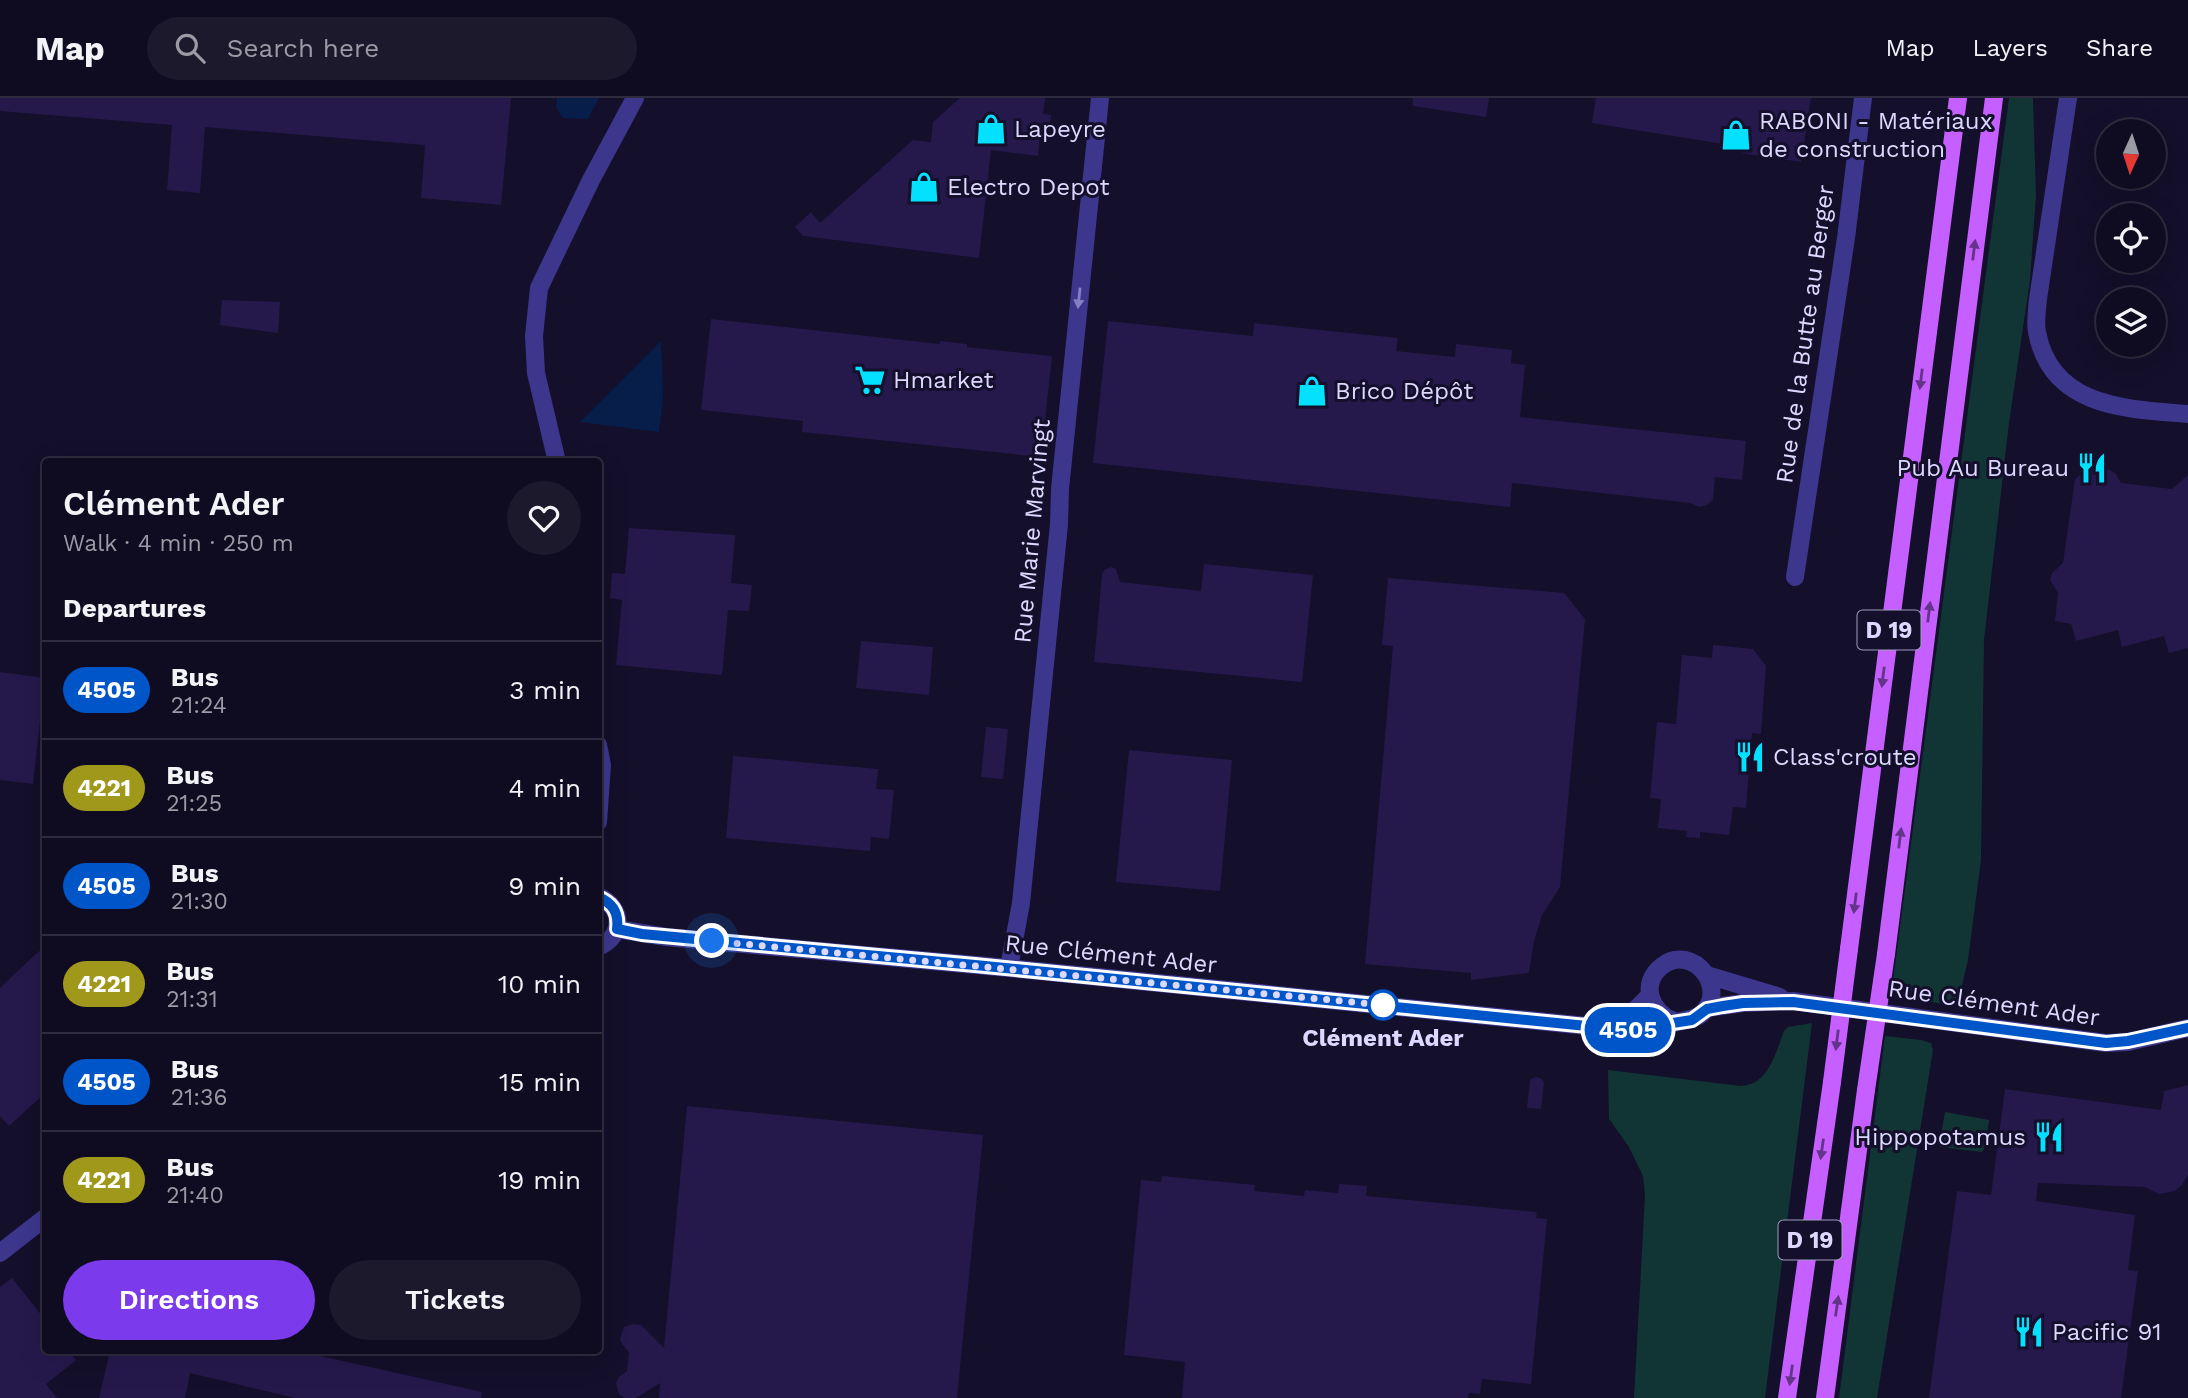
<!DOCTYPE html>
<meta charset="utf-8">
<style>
:root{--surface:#0f0b20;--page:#1d192d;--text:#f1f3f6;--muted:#9b9ba5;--line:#2f2b3e;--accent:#7c3aed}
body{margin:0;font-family:"Work Sans",sans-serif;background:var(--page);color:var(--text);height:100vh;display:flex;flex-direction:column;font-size:26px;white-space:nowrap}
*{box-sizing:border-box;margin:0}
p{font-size:23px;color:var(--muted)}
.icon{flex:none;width:38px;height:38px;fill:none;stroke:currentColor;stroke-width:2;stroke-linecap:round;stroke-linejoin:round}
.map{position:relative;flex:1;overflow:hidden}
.panel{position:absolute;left:42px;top:360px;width:560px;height:896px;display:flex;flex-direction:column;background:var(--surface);border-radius:7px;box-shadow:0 7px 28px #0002,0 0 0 2px var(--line)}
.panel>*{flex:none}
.badge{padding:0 14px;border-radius:23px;font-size:24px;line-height:46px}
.needle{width:46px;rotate:183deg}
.buttons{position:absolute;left:2096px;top:21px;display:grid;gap:14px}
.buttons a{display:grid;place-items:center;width:70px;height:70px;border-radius:50%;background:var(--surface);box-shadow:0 7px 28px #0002,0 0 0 2px var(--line);font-size:35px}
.you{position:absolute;width:35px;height:35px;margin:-18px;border:5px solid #fff;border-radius:50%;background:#1a73e8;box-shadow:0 0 0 10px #1a73e833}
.map>.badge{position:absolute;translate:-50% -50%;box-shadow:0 0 0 4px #fff}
h2{padding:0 21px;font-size:26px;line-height:63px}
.round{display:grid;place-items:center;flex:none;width:74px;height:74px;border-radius:37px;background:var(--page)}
.overview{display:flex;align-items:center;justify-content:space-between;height:119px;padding:0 21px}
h1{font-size:33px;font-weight:600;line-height:52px}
.primary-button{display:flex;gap:14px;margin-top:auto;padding:14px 21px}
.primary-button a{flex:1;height:80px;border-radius:42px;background:var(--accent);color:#fff;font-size:28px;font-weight:600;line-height:80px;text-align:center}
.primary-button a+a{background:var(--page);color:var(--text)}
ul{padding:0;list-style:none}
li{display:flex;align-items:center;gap:21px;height:98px;padding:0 21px;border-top:2px solid var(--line)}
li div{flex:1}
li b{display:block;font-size:26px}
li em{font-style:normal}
li .badge{min-width:77px;font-weight:700;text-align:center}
header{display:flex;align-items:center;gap:42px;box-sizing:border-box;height:98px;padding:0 35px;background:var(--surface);border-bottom:2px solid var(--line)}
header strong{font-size:33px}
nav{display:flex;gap:38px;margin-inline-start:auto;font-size:24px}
.search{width:490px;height:63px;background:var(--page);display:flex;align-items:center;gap:18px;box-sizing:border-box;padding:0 24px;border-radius:38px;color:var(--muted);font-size:26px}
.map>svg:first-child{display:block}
</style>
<header>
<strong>Map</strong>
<div class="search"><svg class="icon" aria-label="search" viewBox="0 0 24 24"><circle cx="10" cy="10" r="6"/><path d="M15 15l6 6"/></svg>Search here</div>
<nav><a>Map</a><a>Layers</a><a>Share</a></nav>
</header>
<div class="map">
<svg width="2188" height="1300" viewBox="0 0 2188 1300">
<rect width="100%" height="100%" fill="#140f2a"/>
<g fill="#113534">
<polygon points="2009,0 2033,0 2036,97 2030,182 2009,325 1984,542 1981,762 1968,862 1957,908 1891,898"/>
<path d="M1812 925 1765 1300H1634L1645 1098 1643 1078 1629 1049 1609 1021 1608 972 1741 988C1769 986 1775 956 1784 933L1788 929Z"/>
<polygon points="1885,938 1921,942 1931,945 1933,952 1877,1300 1839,1300"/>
<polygon points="1945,1014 1989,1022 1985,1049 1982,1054 1939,1049"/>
</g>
<g fill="#071e4b">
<polygon points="557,0 599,0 588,21 563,20 556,10"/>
<polygon points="661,243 663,300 659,334 580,324"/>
</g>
<g fill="#25194c">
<polygon points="0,0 511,0 501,107 421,100 425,47 205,29 200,95 167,92 172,27 0,13"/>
<polygon points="960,0 1045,0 1043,16 1051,17 1049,38 1040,37 1038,58 991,52 979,160 803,138 795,129 811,114 820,125 913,42 931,44 933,24"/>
<polygon points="1413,0 1489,0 1486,19 1413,8"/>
<polygon points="1596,0 1811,0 1801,64 1741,55 1742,49 1592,25"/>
<polygon points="222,202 280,204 278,235 220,227"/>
<polygon points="711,221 940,246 940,243 967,246 967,249 1052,258 1041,359 802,334 803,323 701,312"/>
<polygon points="1108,223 1253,238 1254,225 1398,240 1396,253 1455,259 1456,246 1512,252 1511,265 1525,267 1520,319 1746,343 1742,382 1715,379 1713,402 1707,407 1699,409 1690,405 1512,385 1510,409 1093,365"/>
<polygon points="2098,368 2105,369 2116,376 2121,385 2172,391 2188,377 2188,550 2169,555 2164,538 2122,549 2118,532 2076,543 2071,526 2055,523 2058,495 2050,482 2052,475 2063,465 2075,381 2086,372"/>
<polygon points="629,430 735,437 731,485 752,487 749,513 728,512 722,577 616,567 622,502 610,500 612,475 625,476"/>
<polygon points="1204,466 1313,477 1302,584 1094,564 1102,477 1104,472 1111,469 1116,471 1120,484 1201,493"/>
<polygon points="1388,480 1564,495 1585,521 1560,789 1542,817 1534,843 1529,875 1471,882 1471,875 1365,866 1393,548 1382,547"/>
<polygon points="861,543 933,549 929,597 856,590"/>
<polygon points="1713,547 1753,551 1766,568 1761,636 1752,635 1746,710 1733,709 1729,737 1700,734 1700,740 1686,739 1687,733 1658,730 1661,701 1650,700 1657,624 1676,626 1682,557 1712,560"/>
<polygon points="0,574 45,580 33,686 0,682"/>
<polygon points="986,629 1008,631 1003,681 981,679"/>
<polygon points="1129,652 1232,662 1220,793 1116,784"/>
<polygon points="733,658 878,671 876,691 894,692 889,741 871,739 870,753 726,740"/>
<polygon points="39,853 46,860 46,994 9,1028 0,1018 0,890"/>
<polygon points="1537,979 1542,981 1544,985 1541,1011 1527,1010 1530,983 1532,980"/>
<polygon points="2188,987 2188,1077 2182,1087 2175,1093 2159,1096 2145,1089 2038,1085 2036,1103 2135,1117 2128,1172 2138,1173 2121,1300 1929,1300 1957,1093 1991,1097 2005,991 2161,1012 2164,993"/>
<polygon points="687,1008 983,1037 957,1300 659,1300 660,1285 636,1300 624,1300 619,1296 616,1285 619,1279 627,1273 629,1254 622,1246 620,1241 624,1229 633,1226 641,1227 664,1250"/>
<polygon points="1162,1078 1255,1087 1254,1093 1304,1098 1305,1092 1338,1095 1339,1086 1367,1088 1366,1098 1537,1114 1536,1120 1547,1121 1531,1286 1482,1281 1480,1296 1469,1295 1468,1300 1182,1300 1185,1264 1124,1257 1141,1082 1161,1084"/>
<polygon points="12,1180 46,1223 46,1253 69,1253 76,1262 46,1286 57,1300 0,1300 0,1189"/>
<polygon points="110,1253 298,1253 482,1294 481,1300 295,1300 190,1275 185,1300 99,1300"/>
</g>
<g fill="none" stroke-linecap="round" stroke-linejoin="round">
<g stroke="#3c378c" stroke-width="18">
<path d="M2068 0 2038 201C2037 212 2035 224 2037 234 2051 310 2127 311 2188 316"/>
<polyline points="557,364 536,275 534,238 539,190 591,82 635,0"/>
<polyline points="1795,479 1846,140 1863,0"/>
<polyline points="598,647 602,667 598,724"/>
<path d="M598 798C624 810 624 838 598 849"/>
<path d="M617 831 666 839 1009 870 1627 932C1639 931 1692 923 1700 917 1731 893 1693 844 1662 868 1639 886 1651 914 1674 923"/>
<polyline points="1009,870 1021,805 1059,426 1060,391 1100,0"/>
<polyline points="1707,877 1780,899"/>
<polyline points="1707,910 1743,905 1793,903 2106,945 2128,944 2188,930"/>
<polyline points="1601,929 1635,912 1650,897"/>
<polyline points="0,1155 46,1119"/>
</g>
<g stroke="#c65fff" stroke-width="18">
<polyline points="1849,851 1958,0"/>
<polyline points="1886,856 1994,0"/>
<polyline points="1787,1300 1832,984"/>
<polyline points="1825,1300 1866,992"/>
</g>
<g stroke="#c65fff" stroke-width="18">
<polyline points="1832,984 1849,851"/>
<polyline points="1866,992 1886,856"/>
</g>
</g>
<defs><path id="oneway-solid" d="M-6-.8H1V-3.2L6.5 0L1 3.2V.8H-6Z" transform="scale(1.75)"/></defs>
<g fill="#64338a">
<use href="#oneway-solid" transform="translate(1974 152) rotate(-83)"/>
<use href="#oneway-solid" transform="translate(1921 281) rotate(97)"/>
<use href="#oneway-solid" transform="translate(1929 514) rotate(-83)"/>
<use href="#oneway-solid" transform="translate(1883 579) rotate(97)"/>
<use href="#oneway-solid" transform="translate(1900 740) rotate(-83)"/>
<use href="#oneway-solid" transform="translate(1855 805) rotate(97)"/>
<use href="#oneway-solid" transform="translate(1837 942) rotate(97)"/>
<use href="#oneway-solid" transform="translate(1822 1051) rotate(98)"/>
<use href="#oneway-solid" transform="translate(1837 1208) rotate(-82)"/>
<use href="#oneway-solid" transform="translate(1791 1277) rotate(98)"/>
</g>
<use fill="#847fc0" href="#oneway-solid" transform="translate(1079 200) rotate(96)"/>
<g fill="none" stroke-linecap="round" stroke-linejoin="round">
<g stroke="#fff" stroke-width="16">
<path id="line" d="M598 799C613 805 619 815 617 831L642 836 975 867 1627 932 1692 922 1707 911 1723 908 1743 905 1793 904 2106 945 2128 943 2188 930"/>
</g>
<use href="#line" stroke="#0055c8" stroke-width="10"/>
<polyline stroke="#ddd8ff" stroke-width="7" stroke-dasharray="0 12.6" points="712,843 1383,907"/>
</g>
<defs>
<g id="shop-bare" transform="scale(2.415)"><path d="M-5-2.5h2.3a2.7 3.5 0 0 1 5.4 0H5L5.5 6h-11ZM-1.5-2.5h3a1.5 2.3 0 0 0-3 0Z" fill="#04e1ff" stroke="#140f2a" stroke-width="2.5" paint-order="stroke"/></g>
<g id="supermarket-bare" transform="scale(2.415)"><path d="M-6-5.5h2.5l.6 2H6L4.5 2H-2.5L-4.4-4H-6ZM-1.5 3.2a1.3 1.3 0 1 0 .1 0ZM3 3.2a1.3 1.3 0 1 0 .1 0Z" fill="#04e1ff" stroke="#140f2a" stroke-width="2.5" paint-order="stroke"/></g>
<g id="restaurant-bare" transform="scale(2.415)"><path d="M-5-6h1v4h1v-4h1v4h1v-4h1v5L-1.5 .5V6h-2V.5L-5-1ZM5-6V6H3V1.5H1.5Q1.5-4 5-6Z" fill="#04e1ff" stroke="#140f2a" stroke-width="2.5" paint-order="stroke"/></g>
</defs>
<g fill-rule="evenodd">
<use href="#shop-bare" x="991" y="31"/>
<use href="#shop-bare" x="1736" y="37"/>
<use href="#shop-bare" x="924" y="89"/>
<use href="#supermarket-bare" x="870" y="282"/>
<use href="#shop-bare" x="1312" y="293"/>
<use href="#restaurant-bare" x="2092" y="370"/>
<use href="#restaurant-bare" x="1750" y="659"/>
<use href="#restaurant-bare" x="2049" y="1039"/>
<use href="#restaurant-bare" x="2029" y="1234"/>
</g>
<circle fill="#fff" stroke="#0055c8" stroke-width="3.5" cx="1383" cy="907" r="14"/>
<g text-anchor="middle" stroke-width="6" stroke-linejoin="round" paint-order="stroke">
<g fill="#140f2a" stroke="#a19cbf" stroke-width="2">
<rect x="1857.5" y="512.5" width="63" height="39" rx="5"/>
<rect x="1778.5" y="1122.5" width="63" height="39" rx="5"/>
</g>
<g font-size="23" font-weight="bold" fill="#ddd8ff">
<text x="1889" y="540">D 19</text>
<text x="1810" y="1150">D 19</text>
</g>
<g font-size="24" fill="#ddd8ff" stroke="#140f2a" text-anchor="start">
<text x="1759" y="31">RABONI - Matériaux<tspan x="1759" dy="28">de construction</tspan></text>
<text x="1014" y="39">Lapeyre</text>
<text x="947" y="97">Electro Depot</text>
<text x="893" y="290">Hmarket</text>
<text x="1335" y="301">Brico Dépôt</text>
<text x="2069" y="378" text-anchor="end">Pub Au Bureau</text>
<text x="1773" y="667">Class'croute</text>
<text x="2026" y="1047" text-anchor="end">Hippopotamus</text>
<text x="2052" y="1242">Pacific 91</text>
</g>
<g font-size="24" fill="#ddd8ff" stroke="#140f2a">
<text transform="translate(1805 236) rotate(-82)" y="8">Rue de la Butte au Berger</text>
<text transform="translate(1032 433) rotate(-85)" y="8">Rue Marie Marvingt</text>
<text transform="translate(1111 856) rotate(6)" y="8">Rue Clément Ader</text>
<text transform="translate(1994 905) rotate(8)" y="8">Rue Clément Ader</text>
</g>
<g font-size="24" font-weight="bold" fill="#ddd8ff" stroke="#140f2a">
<text x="1383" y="948">Clément Ader</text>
</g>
</g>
</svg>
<div class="buttons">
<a><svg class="needle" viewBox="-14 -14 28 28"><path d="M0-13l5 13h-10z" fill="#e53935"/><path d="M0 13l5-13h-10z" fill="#9b9ba5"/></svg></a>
<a><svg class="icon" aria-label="locate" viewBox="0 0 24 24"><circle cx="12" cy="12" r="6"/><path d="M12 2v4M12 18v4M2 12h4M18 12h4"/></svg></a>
<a><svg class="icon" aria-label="layers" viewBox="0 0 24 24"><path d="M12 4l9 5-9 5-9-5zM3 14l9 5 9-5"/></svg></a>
</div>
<div class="you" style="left:712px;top:843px"></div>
<b class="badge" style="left:1628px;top:932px;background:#0055c8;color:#fff">4505</b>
<section class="panel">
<div class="overview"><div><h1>Clément Ader</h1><p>Walk · 4 min · 250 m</p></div><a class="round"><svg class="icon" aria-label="heart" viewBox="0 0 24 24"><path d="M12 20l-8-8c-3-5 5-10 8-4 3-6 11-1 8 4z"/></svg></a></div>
<h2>Departures</h2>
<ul>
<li><span class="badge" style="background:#0055c8;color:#fff">4505</span><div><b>Bus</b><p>21:24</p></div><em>3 min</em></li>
<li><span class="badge" style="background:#a0981a;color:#fff">4221</span><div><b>Bus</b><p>21:25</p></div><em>4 min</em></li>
<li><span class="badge" style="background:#0055c8;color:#fff">4505</span><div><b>Bus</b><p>21:30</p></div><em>9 min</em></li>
<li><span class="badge" style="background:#a0981a;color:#fff">4221</span><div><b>Bus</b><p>21:31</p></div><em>10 min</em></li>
<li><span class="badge" style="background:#0055c8;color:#fff">4505</span><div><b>Bus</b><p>21:36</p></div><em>15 min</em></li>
<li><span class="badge" style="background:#a0981a;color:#fff">4221</span><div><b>Bus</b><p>21:40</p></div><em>19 min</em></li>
</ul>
<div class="primary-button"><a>Directions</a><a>Tickets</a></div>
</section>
</div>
